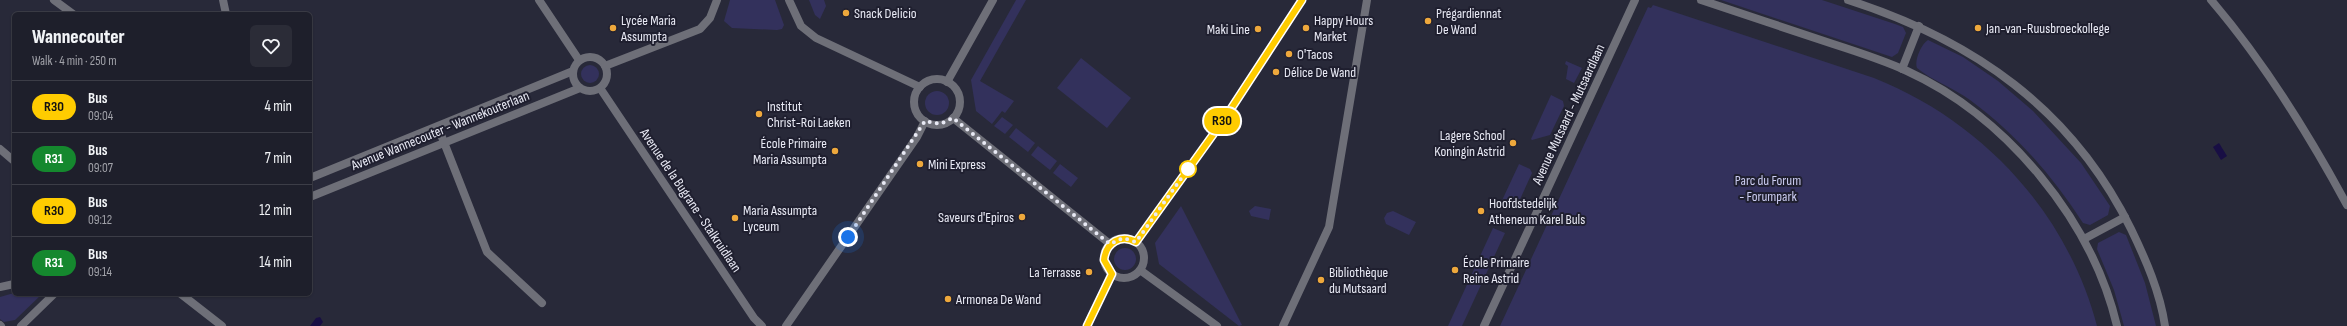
<!DOCTYPE html>
<meta charset="utf-8">
<style>
:root{--surface:#1e1f2b;--page:#2b2c37;--text:#f1f3f6;--muted:#a1a2a9;--line:#3c3d47}
body{margin:0;font-family:"Sofia Sans Condensed",sans-serif;background:var(--page);color:var(--text);height:100vh;display:flex;flex-direction:column;font-size:15px;white-space:nowrap}
*{box-sizing:border-box;margin:0}
p{font-size:13px;color:var(--muted)}
.icon{flex:none;width:22px;height:22px;fill:none;stroke:currentColor;stroke-width:2;stroke-linecap:round;stroke-linejoin:round}
.map{position:relative;flex:1;overflow:hidden}
.side{position:absolute;left:12px;top:12px;width:300px;height:284px;display:flex;flex-direction:column;background:var(--surface);border-radius:6px;box-shadow:0 1px 3px #0004,0 0 0 1px var(--line)}
.side>*{flex:none}
.badge{padding:0 8px;border-radius:13px;font-size:14px;line-height:26px}
.you{position:absolute;width:20px;height:20px;margin:-10px;border:3px solid #fff;border-radius:50%;background:#1a73e8;box-shadow:0 0 0 6px #1a73e833}
.map>.badge{position:absolute;translate:-50% -50%;box-shadow:0 0 0 2px #fff}
.round{display:grid;place-items:center;flex:none;width:42px;height:42px;border-radius:6px;background:var(--page)}
.head{display:flex;align-items:center;justify-content:space-between;height:68px;padding:0 20px}
h1{font-size:19px;font-weight:800;line-height:30px}
ul{padding:0;list-style:none}
li{display:flex;align-items:center;gap:12px;height:52px;padding:0 20px;border-top:1px solid var(--line)}
li div{flex:1}
li b{display:block;font-size:15px}
li em{font-style:normal}
li .badge{min-width:44px;font-weight:700;text-align:center}
.map>svg:first-child{display:block}
</style>
<div class="map">
<svg width="2347" height="326" viewBox="0 0 2347 326">
<rect width="100%" height="100%" fill="#282939"/>
<g fill="#33315c">
<polygon points="730,0 775,0 784,25 782,29 777,30 732,28 724,21"/>
<polygon points="809,0 824,0 826,6 820,19 815,15"/>
<polygon points="1016,0 1026,0 980,81 1014,101 1005,113 1002,111 992,124 976,111 971,80"/>
<polygon points="1721,0 1822,0 1895,24 1903,27 1906,33 1898,53 1892,57"/>
<path d="M1653 5 1874 78C1982 121 2067 212 2097 326H1500L1648 7 1651 8Z"/>
<path d="M1928 40 1963 57 1998 81 2033 111 2081 163 2110 206 2108 215 2090 225 2083 223C2052 175 2016 134 1970 100 1954 88 1931 80 1917 68 1914 61 1921 44 1928 40Z"/>
<polygon points="1081,58 1131,98 1107,128 1057,88"/>
<polygon points="1566,61 1582,68 1574,83 1566,79 1568,66 1565,64"/>
<circle cx="590" cy="74" r="9"/>
<circle cx="937" cy="103" r="12"/>
<polygon points="1551,95 1563,101 1564,106 1550,135 1532,140 1531,139"/>
<polygon points="1002,117 1013,125 1005,134 994,126"/>
<polygon points="1016,128 1035,143 1028,152 1009,137"/>
<polygon points="1038,146 1057,161 1050,170 1031,155"/>
<polygon points="1060,164 1078,178 1071,187 1053,173"/>
<polygon points="1519,164 1530,169 1532,173 1517,206 1513,209 1498,209"/>
<polygon points="1181,206 1242,325 1239,326 1159,264 1155,243"/>
<polygon points="1255,206 1271,209 1269,220 1251,216 1249,211"/>
<polygon points="1393,211 1416,222 1409,235 1386,224 1384,218 1387,213"/>
<polygon points="1493,228 1505,233 1462,326 1448,326"/>
<polygon points="2119,232 2126,235 2145,283 2156,326 2124,326 2114,290 2097,249 2098,243"/>
<circle cx="1125" cy="259" r="11"/>
<polygon points="14,293 42,294 15,320 4,322 0,319 0,297"/>
</g>
<g fill="#180e44">
<polygon points="2219,143 2227,156 2221,160 2213,147"/>
<polygon points="320,317 323,322 320,326 310,326 316,318"/>
</g>
<g fill="none" stroke-linecap="round" stroke-linejoin="round">
<g stroke="#6e6f78" stroke-width="8">
<polyline points="54,0 73,14"/>
<polyline points="223,0 226,14"/>
<polyline points="539,0 579,60"/>
<polyline points="789,0 801,26 816,38 920,87"/>
<path d="M1701 0C1745 15 1789 29 1833 44 1858 52 1883 60 1907 71 2006 116 2092 220 2117 326"/>
<path d="M1848 0C1973 40 2072 109 2131 229 2146 260 2160 292 2165 326"/>
<path d="M2211 0C2265 63 2308 133 2347 205"/>
<circle cx="590" cy="74" r="17"/>
<polyline points="605,66 700,29 710,18 717,0"/>
<polyline points="1902,69 1919,26"/>
<circle cx="937" cy="102" r="23"/>
<polyline points="947,82 993,0"/>
<polyline points="600,88 754,318 762,326"/>
<polyline points="953,118 1110,244"/>
<polyline points="438,127 487,252 542,303"/>
<polyline points="0,149 14,161"/>
<polyline points="310,178 573,71"/>
<polyline points="310,197 580,88"/>
<circle cx="1124" cy="258" r="20"/>
<polyline points="2084,239 2125,217"/>
<polyline points="1136,242 1225,118 1302,0"/>
<polyline points="1140,270 1217,326"/>
<polyline points="0,287 14,284"/>
<polyline points="181,294 222,326"/>
<polyline points="0,325 1,326"/>
<polyline points="21,326 54,294"/>
<polyline points="786,326 917,137 925,121"/>
<polyline points="1087,326 1112,274"/>
<polyline points="1283,326 1329,227 1367,0"/>
</g>
<polyline stroke="#6e6f78" stroke-width="8" points="1484,326 1635,0"/>
</g>
<g fill="none" stroke-linecap="round" stroke-linejoin="round">
<g stroke="#fff" stroke-width="9">
<path id="line" d="M1087 326 1112 274 1104 260C1106 242 1121 234 1136 242L1225 118 1302 0"/>
</g>
<use href="#line" stroke="#fc0" stroke-width="6"/>
<polyline stroke="#e9eaf5" stroke-width="4" stroke-dasharray="0 7.2" points="848,237 925,121 940,124 953,118 1110,244 1123,238 1136,242 1190,166 1188,169"/>
</g>
<g fill="#eea83c" stroke="#1f1f2f" stroke-width="1.5">
<circle cx="846" cy="13" r="4"/>
<circle cx="1428" cy="21" r="4"/>
<circle cx="613" cy="28" r="4"/>
<circle cx="1306" cy="28" r="4"/>
<circle cx="1978" cy="28" r="4"/>
<circle cx="1258" cy="29" r="4"/>
<circle cx="1289" cy="54" r="4"/>
<circle cx="1276" cy="72" r="4"/>
<circle cx="759" cy="114" r="4"/>
<circle cx="1513" cy="143" r="4"/>
<circle cx="835" cy="151" r="4"/>
<circle cx="920" cy="164" r="4"/>
<circle cx="1481" cy="211" r="4"/>
<circle cx="1022" cy="217" r="4"/>
<circle cx="735" cy="218" r="4"/>
<circle cx="1455" cy="270" r="4"/>
<circle cx="1089" cy="272" r="4"/>
<circle cx="1321" cy="280" r="4"/>
<circle cx="948" cy="299" r="4"/>
</g>
<circle fill="#fff" stroke="#fc0" stroke-width="2" cx="1188" cy="169" r="8"/>
<g text-anchor="middle" stroke-width="4" stroke-linejoin="round" paint-order="stroke">
<g font-size="14" fill="#e9eaf5" stroke="#1f1f2f" text-anchor="start">
<text x="854" y="18">Snack Delicio</text>
<text x="1436" y="18">Prégardiennat<tspan x="1436" dy="16">De Wand</tspan></text>
<text x="621" y="25">Lycée Maria<tspan x="621" dy="16">Assumpta</tspan></text>
<text x="1314" y="25">Happy Hours<tspan x="1314" dy="16">Market</tspan></text>
<text x="1986" y="33">Jan-van-Ruusbroeckollege</text>
<text x="1250" y="34" text-anchor="end">Maki Line</text>
<text x="1297" y="59">O'Tacos</text>
<text x="1284" y="77">Délice De Wand</text>
<text x="767" y="111">Institut<tspan x="767" dy="16">Christ-Roi Laeken</tspan></text>
<text x="1505" y="140" text-anchor="end">Lagere School<tspan x="1505" dy="16">Koningin Astrid</tspan></text>
<text x="827" y="148" text-anchor="end">École Primaire<tspan x="827" dy="16">Maria Assumpta</tspan></text>
<text x="928" y="169">Mini Express</text>
<text x="1489" y="208">Hoofdstedelijk<tspan x="1489" dy="16">Atheneum Karel Buls</tspan></text>
<text x="743" y="215">Maria Assumpta<tspan x="743" dy="16">Lyceum</tspan></text>
<text x="1014" y="222" text-anchor="end">Saveurs d'Epiros</text>
<text x="1463" y="267">École Primaire<tspan x="1463" dy="16">Reine Astrid</tspan></text>
<text x="1081" y="277" text-anchor="end">La Terrasse</text>
<text x="1329" y="277">Bibliothèque<tspan x="1329" dy="16">du Mutsaard</tspan></text>
<text x="956" y="304">Armonea De Wand</text>
</g>
<g font-size="14" fill="#e9eaf5" stroke="#1f1f2f">
<text transform="translate(1568 114) rotate(-65)" y="5">Avenue Mutsaard - Mutsaardlaan</text>
<text transform="translate(440 130) rotate(-22)" y="5">Avenue Wannecouter - Wannekouterlaan</text>
<text transform="translate(691 200) rotate(56)" y="5">Avenue de la Bugrane - Stalkruidlaan</text>
</g>
<g font-size="14" fill="#cbccf1" stroke="#1f1f2f">
<text x="1768" y="185">Parc du Forum<tspan x="1768" dy="16">- Forumpark</tspan></text>
</g>
</g>
</svg>
<div class="you" style="left:848px;top:237px"></div>
<b class="badge" style="left:1222px;top:121px;background:#fc0;color:#111">R30</b>
<section class="side">
<div class="head"><div><h1>Wannecouter</h1><p>Walk · 4 min · 250 m</p></div><a class="round"><svg class="icon" aria-label="heart" viewBox="0 0 24 24"><path d="M12 20l-8-8c-3-5 5-10 8-4 3-6 11-1 8 4z"/></svg></a></div>
<ul>
<li><span class="badge" style="background:#fc0;color:#111">R30</span><div><b>Bus</b><p>09:04</p></div><em>4 min</em></li>
<li><span class="badge" style="background:#15882e;color:#fff">R31</span><div><b>Bus</b><p>09:07</p></div><em>7 min</em></li>
<li><span class="badge" style="background:#fc0;color:#111">R30</span><div><b>Bus</b><p>09:12</p></div><em>12 min</em></li>
<li><span class="badge" style="background:#15882e;color:#fff">R31</span><div><b>Bus</b><p>09:14</p></div><em>14 min</em></li>
</ul>
</section>
</div>
